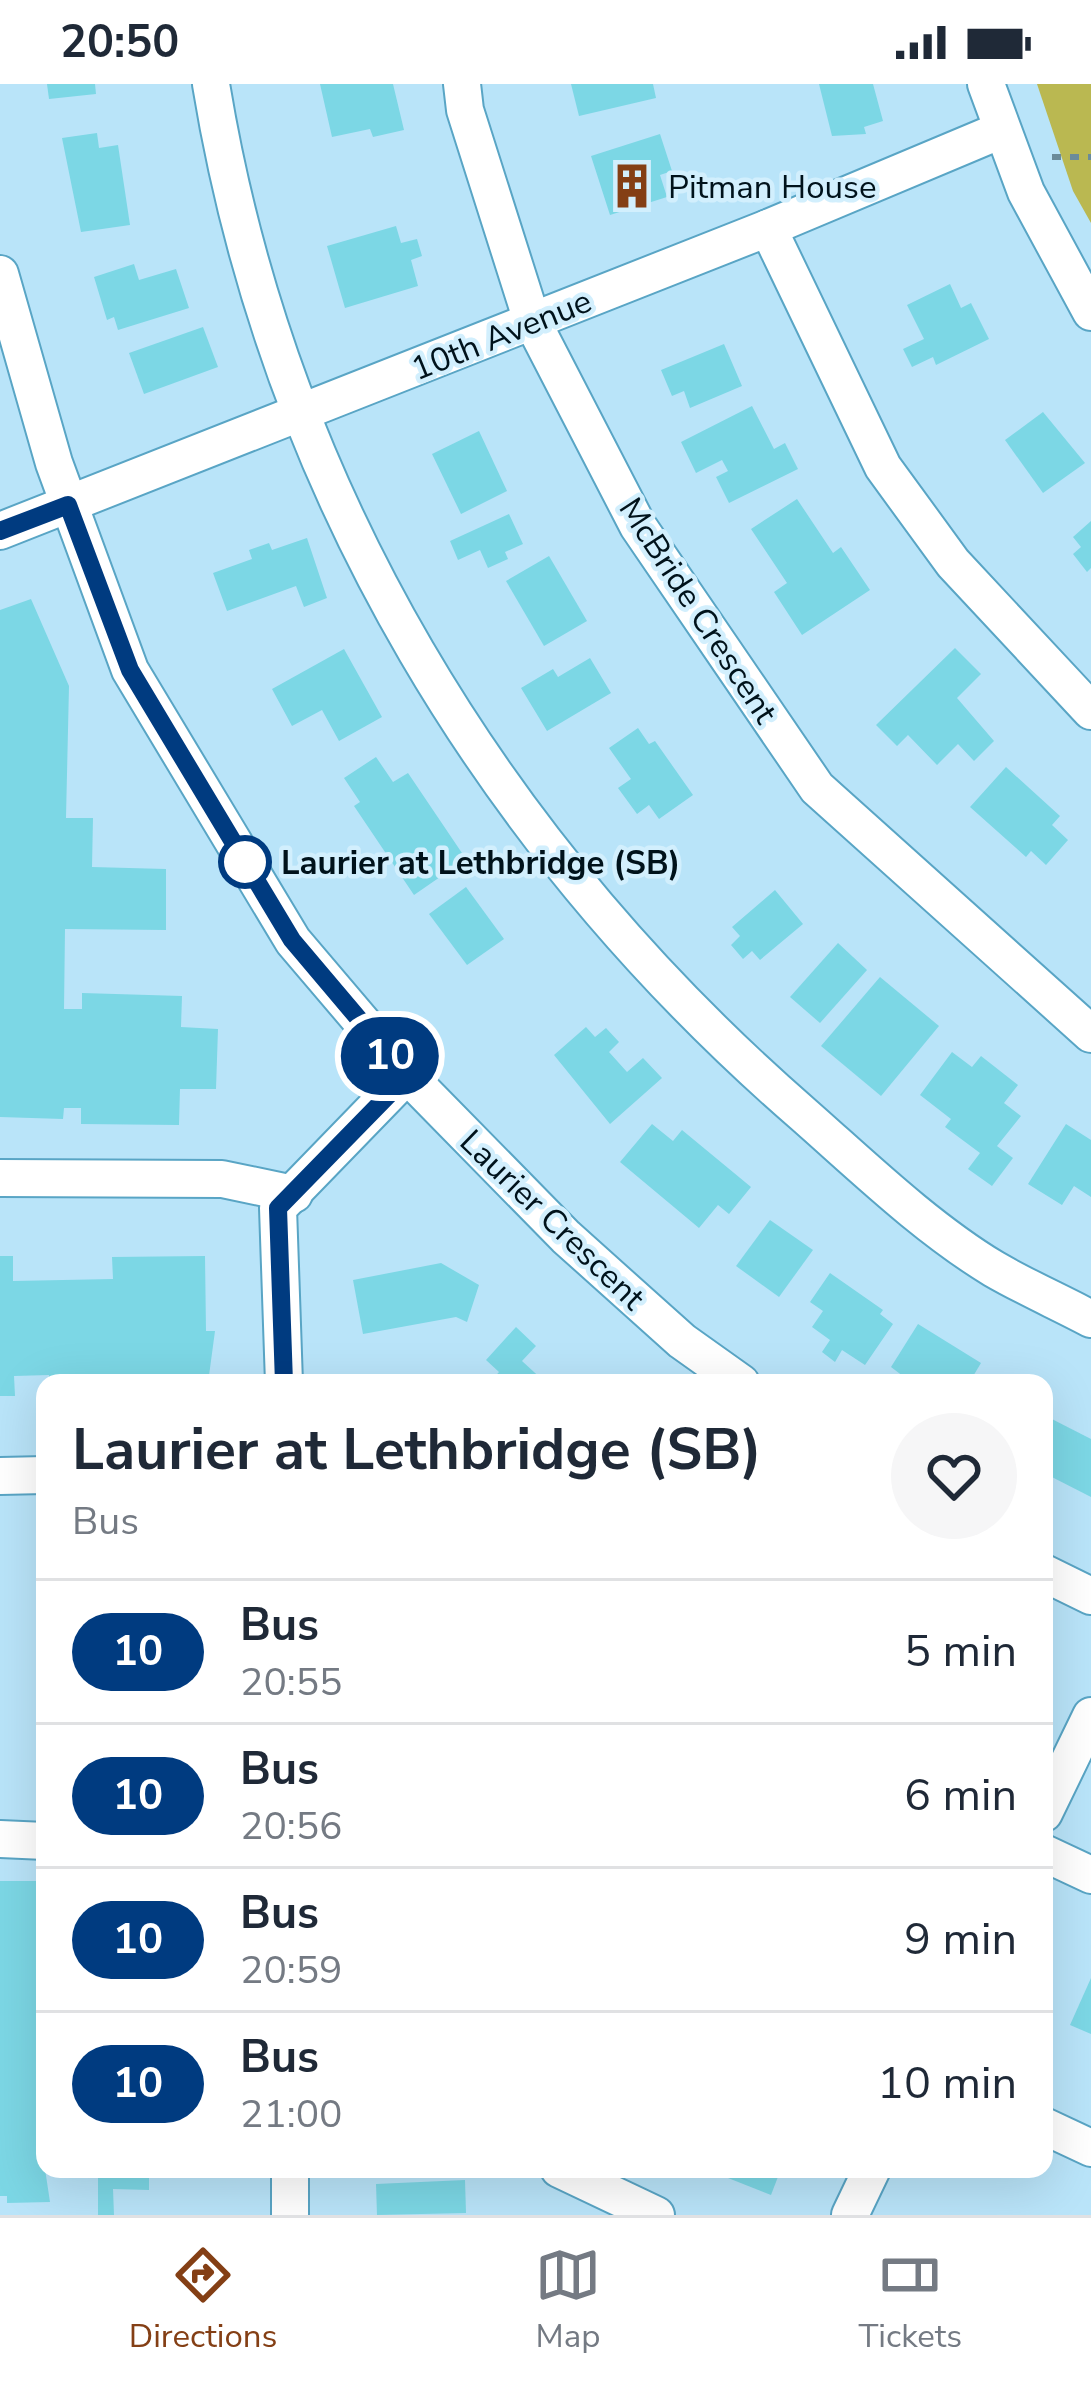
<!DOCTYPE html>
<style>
:root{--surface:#fff;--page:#f6f6f7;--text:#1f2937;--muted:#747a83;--line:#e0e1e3;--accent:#843f15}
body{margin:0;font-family:"Nunito Sans",sans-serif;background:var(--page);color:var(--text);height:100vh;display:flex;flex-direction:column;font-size:45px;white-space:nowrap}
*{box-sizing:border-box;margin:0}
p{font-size:39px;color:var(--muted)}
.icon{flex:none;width:66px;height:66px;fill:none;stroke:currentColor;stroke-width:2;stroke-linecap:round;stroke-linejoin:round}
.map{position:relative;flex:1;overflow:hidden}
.panel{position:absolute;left:36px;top:1290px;width:1017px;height:804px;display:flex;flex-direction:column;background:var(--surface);border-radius:24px;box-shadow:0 12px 48px #0002}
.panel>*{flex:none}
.badge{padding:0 24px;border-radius:39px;font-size:42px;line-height:78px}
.map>.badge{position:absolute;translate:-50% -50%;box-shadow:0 0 0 6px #fff}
.round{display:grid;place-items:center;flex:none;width:126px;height:126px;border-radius:63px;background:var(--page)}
.head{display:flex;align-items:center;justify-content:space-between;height:204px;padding:0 36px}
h1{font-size:57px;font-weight:700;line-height:90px}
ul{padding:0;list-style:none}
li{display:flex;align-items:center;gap:36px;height:144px;padding:0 36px;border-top:3px solid var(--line)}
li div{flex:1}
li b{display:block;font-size:45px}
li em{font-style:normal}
li .badge{min-width:132px;font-weight:700;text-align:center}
.status{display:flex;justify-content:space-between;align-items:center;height:84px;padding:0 60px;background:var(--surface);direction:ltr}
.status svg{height:33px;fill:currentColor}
.tabs{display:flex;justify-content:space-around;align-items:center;height:168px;border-top:3px solid var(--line);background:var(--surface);font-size:33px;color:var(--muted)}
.tabs a{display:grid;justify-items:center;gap:6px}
.tabs .selected{color:var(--accent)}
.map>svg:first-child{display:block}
</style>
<div class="status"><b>20:50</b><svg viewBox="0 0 49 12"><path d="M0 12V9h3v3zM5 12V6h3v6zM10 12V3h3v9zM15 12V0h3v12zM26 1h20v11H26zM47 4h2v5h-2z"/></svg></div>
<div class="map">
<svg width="1091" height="2131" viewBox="0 0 1091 2131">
<rect width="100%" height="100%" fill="#b9e4f9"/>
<polygon fill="#bab851" points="1037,0 1091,0 1091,139 1073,107"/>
<g fill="#7cd7e5">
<polygon points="47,0 95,0 96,10 49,15"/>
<polygon points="320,0 393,0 404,46 373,53 370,45 332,53"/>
<polygon points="571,0 653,0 656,14 579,32"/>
<polygon points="819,0 873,0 883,37 864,43 866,50 832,52"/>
<polygon points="97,49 99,64 118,61 130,141 81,148 62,54"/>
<polygon points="660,50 672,87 660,91 667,113 610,131 591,72"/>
<polygon points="396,142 401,159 417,155 422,172 411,176 418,202 345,224 327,162"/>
<polygon points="134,180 139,196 176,185 189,224 118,246 114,233 107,236 94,193"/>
<polygon points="950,200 961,224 971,219 989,255 936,281 933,273 912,283 903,265 924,255 907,221"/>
<polygon points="203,243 218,283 144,310 129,269"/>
<polygon points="724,260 742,302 690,324 684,307 672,312 661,286"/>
<polygon points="752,322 774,365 785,359 798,385 729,419 716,393 728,387 722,376 696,389 681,358"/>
<polygon points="1043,328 1085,379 1043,409 1005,356"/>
<polygon points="479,347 507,407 461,430 432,370"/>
<polygon points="797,415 833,469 841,463 870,506 802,551 774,508 787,499 751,445"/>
<polygon points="509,430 523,460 505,468 508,475 488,484 480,466 458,476 450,457"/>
<polygon points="1091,437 1091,484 1087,488 1073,470 1081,463 1073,453"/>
<polygon points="307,454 327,514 304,523 296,502 227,527 213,489 252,475 249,466 269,459 272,466"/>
<polygon points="549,472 587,537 544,562 506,497"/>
<polygon points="31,515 69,602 66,734 93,734 92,783 166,785 166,846 65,845 64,925 82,925 82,909 182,912 181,943 218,945 216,1005 180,1005 179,1041 81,1040 81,1024 64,1024 63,1035 0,1033 0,526"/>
<polygon points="955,564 981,590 957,614 994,657 974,677 958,660 937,681 908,651 897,662 876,641"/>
<polygon points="344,565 382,633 339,657 322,626 292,642 272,605"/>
<polygon points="590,574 611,609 547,647 521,604 553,585 558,593"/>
<polygon points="638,644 649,660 655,657 693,711 659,735 649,721 637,730 618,704 631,695 609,664"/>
<polygon points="376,673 393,698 408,689 466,775 414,811 354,722 360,718 344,694"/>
<polygon points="1006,683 1060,732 1052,741 1068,756 1046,781 1031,767 1026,773 970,723"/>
<polygon points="466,803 504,855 467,881 429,830"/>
<polygon points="775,806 803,840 760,876 752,867 743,875 731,861 740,852 732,843"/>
<polygon points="838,859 867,886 820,939 790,913"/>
<polygon points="880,893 939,942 881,1012 821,962"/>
<polygon points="586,943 595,953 606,944 619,958 609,968 627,988 643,974 662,994 610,1040 554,971"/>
<polygon points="952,968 972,983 981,972 1018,1001 1004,1019 1021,1032 997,1062 1013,1074 992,1102 968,1085 980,1069 945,1043 951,1035 920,1011"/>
<polygon points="652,1040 673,1057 682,1046 751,1103 729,1130 718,1121 699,1144 620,1078"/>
<polygon points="1066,1040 1091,1056 1091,1113 1074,1102 1062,1121 1028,1100"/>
<polygon points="770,1136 813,1166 779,1213 736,1182"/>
<polygon points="0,1172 13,1172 13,1197 113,1195 112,1173 205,1172 206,1247 215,1247 208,1299 49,1299 49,1291 14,1292 15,1312 0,1312"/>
<polygon points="441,1179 479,1201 467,1238 456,1233 363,1250 353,1196"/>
<polygon points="830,1189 883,1226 880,1230 893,1240 865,1281 842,1266 835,1278 822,1268 830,1256 812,1243 823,1227 810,1218"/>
<polygon points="918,1240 981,1279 969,1299 912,1299 891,1283"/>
<polygon points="516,1243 536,1262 522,1277 546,1299 489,1299 499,1288 486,1276"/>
<polygon points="1044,1331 1091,1355 1091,1413 1044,1389"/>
<polygon points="0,1797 45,1797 45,2085 50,2118 7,2119 7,2112 0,2112"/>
<polygon points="1091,1894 1091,1950 1070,1941"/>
<polygon points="98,2085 167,2085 167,2092 149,2092 149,2106 113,2105 114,2131 98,2131"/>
<polygon points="732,2085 781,2085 771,2111 728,2094"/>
<polygon points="465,2096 466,2129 377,2131 376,2100"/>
</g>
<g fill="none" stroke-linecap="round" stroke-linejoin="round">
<g stroke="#59a5c5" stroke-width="40">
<g id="minor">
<path d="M211 0C278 408 494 762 804 1031 863 1083 926 1144 994 1185 1025 1203 1059 1218 1091 1235"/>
<polyline points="462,0 465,26 532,237 638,442 817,704 1091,950"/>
<polyline points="986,0 1026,108 1091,228"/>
<polyline points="768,144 883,383 953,479 1091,627"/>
<polyline points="0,190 54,379 130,586 293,857 407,991 566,1153 682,1257 741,1299"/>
<polyline points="0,447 768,144 999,47"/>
<polyline points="0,1094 222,1095 294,1110"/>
<polyline points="284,1299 278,1124 407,991"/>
<polyline points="0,1392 45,1391"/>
<polyline points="1044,1489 1091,1512"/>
<polyline points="1044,1729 1091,1632"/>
<polyline points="0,1755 45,1757"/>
<polyline points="1044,1769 1091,1791"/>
<polyline points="1044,2042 1091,2064"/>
<polyline points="559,2085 656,2131"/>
<polyline points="290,2131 290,2085"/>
<polyline points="850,2131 872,2085"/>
</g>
</g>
<polyline stroke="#6a8b9a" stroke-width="6" stroke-dasharray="9 9" stroke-linecap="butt" points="1052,73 1091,73"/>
<use href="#minor" stroke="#fff" stroke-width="36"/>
</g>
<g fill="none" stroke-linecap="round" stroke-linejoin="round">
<g stroke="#fff" stroke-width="27">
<polyline id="line" points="0,447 68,421 130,586 292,856 407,992 278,1124 284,1299"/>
</g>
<use href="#line" stroke="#003b80" stroke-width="18"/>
</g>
<defs>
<g id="building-bare" transform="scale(3.6)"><path d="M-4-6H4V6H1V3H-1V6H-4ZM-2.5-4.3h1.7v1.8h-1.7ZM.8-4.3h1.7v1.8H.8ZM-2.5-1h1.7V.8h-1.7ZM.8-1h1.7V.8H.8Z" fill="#843f15" stroke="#d2effd" stroke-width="2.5" paint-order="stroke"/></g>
</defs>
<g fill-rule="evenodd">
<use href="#building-bare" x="632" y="102"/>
</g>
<circle fill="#fff" stroke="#003b80" stroke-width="6" cx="245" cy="778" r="24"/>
<g text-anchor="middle" stroke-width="9" stroke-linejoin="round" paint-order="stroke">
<g font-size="33" fill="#00121b" stroke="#d2effd" text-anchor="start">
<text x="668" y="114">Pitman House</text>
</g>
<g font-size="33" fill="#00121b" stroke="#d2effd">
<text transform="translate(501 250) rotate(-22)" y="12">10th Avenue</text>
<text transform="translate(699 526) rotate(57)" y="12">McBride Crescent</text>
<text transform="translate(553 1135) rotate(44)" y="12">Laurier Crescent</text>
</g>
<g font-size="33" font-weight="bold" fill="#00121b" stroke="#d2effd" text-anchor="start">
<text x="281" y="790">Laurier at Lethbridge (SB)</text>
</g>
</g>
</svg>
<b class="badge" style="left:390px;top:972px;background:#003b80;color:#fff">10</b>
<section class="panel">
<div class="head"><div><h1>Laurier at Lethbridge (SB)</h1><p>Bus</p></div><a class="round"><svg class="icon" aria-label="heart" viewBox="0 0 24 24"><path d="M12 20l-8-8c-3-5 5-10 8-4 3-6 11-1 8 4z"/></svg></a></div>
<ul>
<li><span class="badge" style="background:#003b80;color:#fff">10</span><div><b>Bus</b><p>20:55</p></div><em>5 min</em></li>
<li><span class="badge" style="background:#003b80;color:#fff">10</span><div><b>Bus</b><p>20:56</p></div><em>6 min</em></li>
<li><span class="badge" style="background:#003b80;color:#fff">10</span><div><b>Bus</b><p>20:59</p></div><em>9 min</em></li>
<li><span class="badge" style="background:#003b80;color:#fff">10</span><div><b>Bus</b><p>21:00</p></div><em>10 min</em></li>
</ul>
</section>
</div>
<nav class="tabs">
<a class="selected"><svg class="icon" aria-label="directions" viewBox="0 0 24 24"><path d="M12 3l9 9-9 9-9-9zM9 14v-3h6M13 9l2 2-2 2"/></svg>Directions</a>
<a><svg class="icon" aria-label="map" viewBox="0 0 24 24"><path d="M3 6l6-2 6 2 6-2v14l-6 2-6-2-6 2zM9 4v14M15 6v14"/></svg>Map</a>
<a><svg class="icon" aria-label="tickets" viewBox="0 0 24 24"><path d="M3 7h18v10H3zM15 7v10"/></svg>Tickets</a>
</nav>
